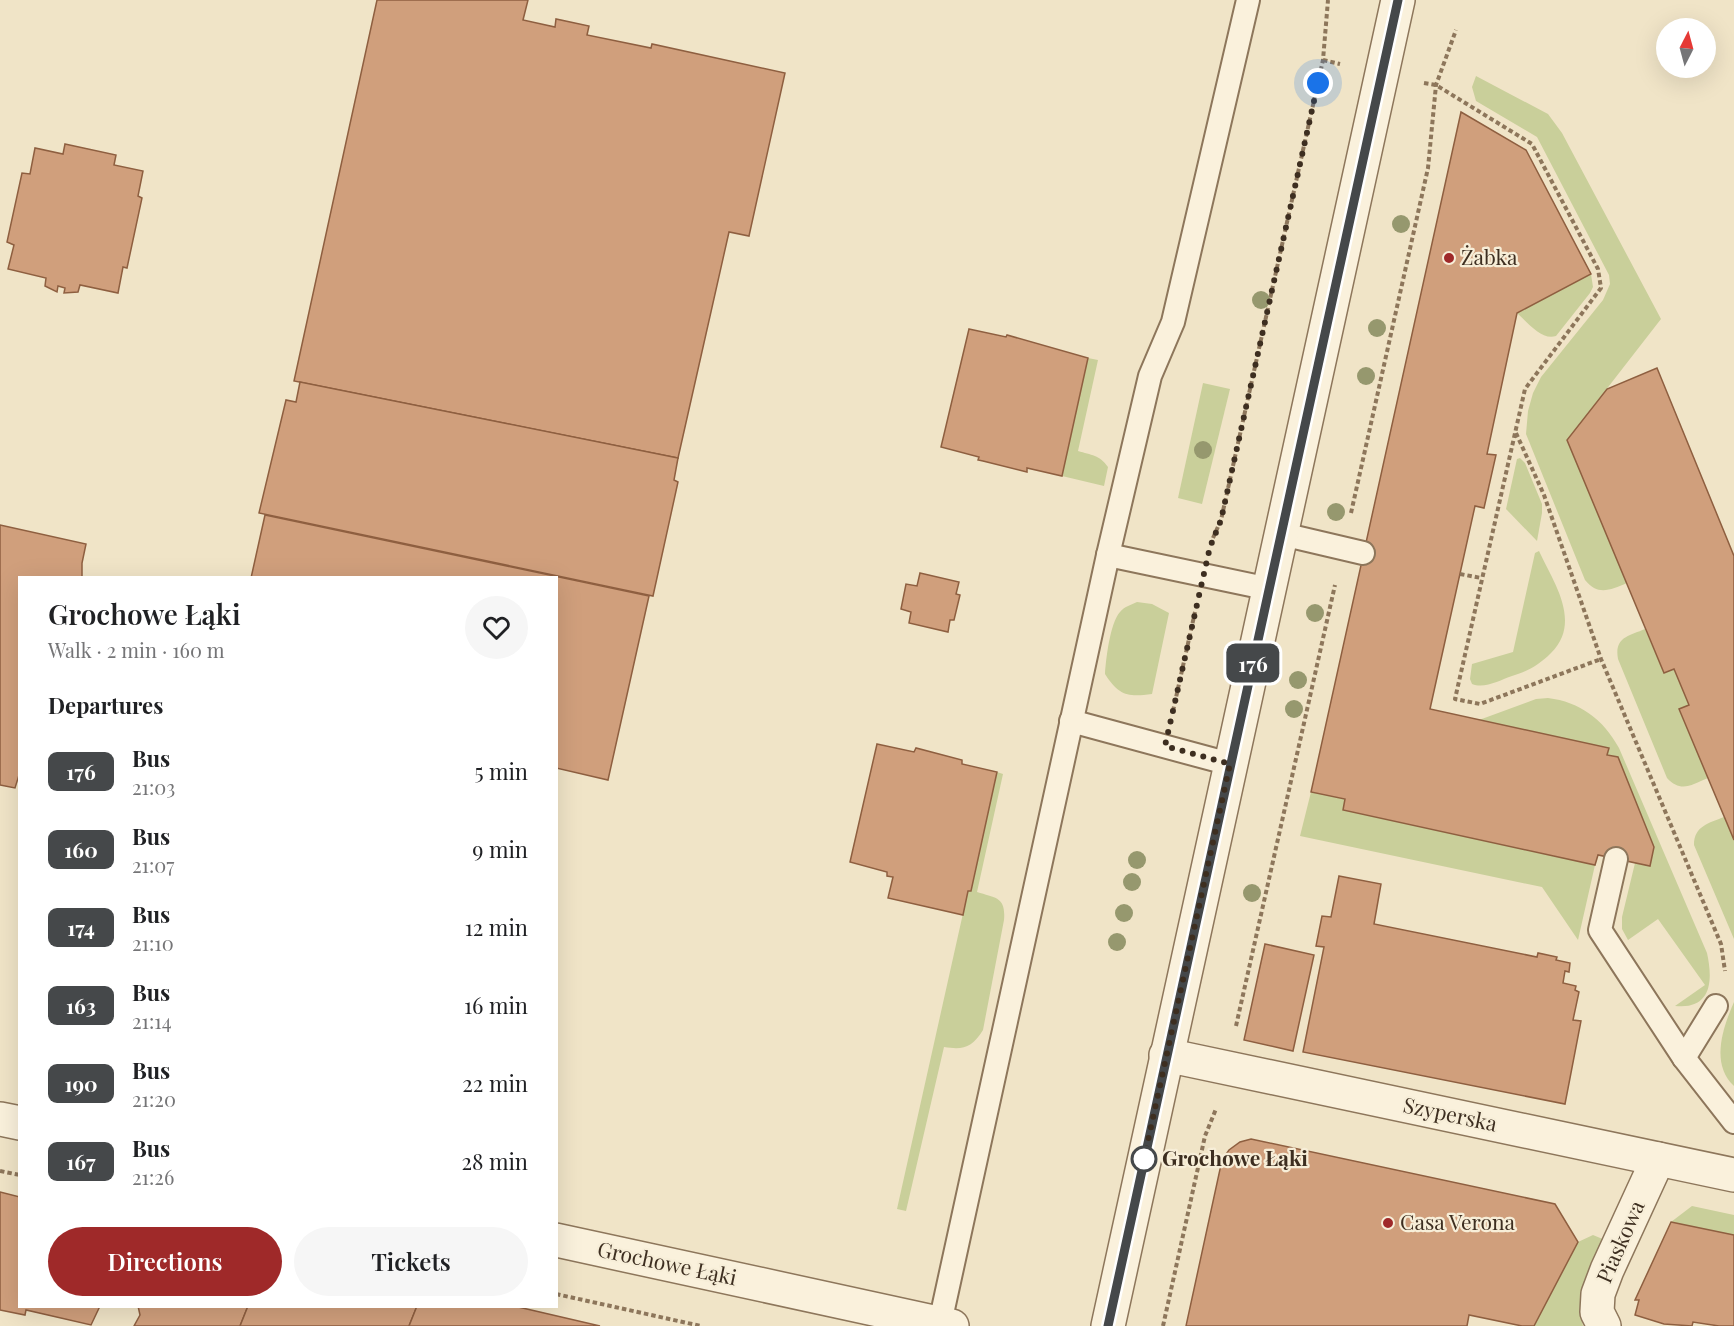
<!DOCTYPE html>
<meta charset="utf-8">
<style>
:root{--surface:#fff;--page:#f6f6f6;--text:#202124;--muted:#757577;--accent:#9f2929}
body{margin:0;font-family:"Playfair Display",serif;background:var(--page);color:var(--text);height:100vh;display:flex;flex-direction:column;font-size:22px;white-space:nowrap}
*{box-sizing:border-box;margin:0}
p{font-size:20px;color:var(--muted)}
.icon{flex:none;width:33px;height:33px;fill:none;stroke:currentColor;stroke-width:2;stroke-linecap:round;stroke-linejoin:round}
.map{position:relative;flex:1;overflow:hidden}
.drawer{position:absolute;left:18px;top:576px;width:540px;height:732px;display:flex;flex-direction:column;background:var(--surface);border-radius:0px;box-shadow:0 6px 24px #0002}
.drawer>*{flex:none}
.badge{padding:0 12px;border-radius:9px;font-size:21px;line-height:39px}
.needle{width:39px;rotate:6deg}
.fabs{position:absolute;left:1656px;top:18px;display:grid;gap:12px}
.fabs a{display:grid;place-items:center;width:60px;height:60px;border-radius:50%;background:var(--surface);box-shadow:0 6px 24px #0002;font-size:30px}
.you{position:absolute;width:30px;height:30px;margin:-15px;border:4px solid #fff;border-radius:50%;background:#1a73e8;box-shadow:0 0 0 9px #1a73e833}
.map>.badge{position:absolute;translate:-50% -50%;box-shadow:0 0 0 3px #fff}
h2{padding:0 30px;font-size:22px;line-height:54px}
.round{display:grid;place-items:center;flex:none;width:63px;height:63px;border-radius:32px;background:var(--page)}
.overview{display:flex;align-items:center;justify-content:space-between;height:102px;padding:0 30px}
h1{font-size:28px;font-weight:600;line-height:45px}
.button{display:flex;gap:12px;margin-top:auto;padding:12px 30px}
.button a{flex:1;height:69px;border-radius:36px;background:var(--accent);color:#fff;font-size:24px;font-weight:600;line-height:69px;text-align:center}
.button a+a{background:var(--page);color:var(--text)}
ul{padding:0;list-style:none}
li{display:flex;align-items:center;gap:18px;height:78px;padding:0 30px}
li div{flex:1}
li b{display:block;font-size:22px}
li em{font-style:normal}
li .badge{min-width:66px;font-weight:700;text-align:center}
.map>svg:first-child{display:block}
</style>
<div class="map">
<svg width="1734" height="1326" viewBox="0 0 1734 1326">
<rect width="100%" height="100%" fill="#f0e4c7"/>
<g fill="#c9cf9a">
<path d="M1476 76 1548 114 1562 133 1661 319 1567 440 1627 583C1610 590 1598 596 1585 580L1526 434 1528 411 1533 393 1541 377 1603 300 1610 284 1609 275 1537 137 1476 101 1472 87Z"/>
<path d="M1591 274 1593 287 1590 293 1556 336C1542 341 1527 322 1517 313Z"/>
<path d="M1088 358 1098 360 1078 451C1091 455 1100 455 1108 467L1104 486 1062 476Z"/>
<polygon points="1203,383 1230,389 1202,504 1178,498"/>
<polygon points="1520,458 1525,463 1542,504 1542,513 1537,541 1506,509 1517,459"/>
<path d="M1539 551C1554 583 1582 622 1551 653 1539 665 1528 671 1512 676 1500 680 1485 689 1472 684L1470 679 1472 664 1513 652 1535 553Z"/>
<path d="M1137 602 1152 604 1169 613 1152 694C1128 697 1119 696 1105 674 1106 659 1110 623 1120 612 1125 606 1131 605 1137 602Z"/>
<path d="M1645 629 1664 673 1677 668 1689 705 1679 709 1708 778C1691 785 1681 793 1667 778L1618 659C1614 637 1629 636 1645 629Z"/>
<path d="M1548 698C1580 702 1603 719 1619 748L1707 953C1713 980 1712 1010 1675 1006L1705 985 1658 919 1628 940 1622 929V917L1635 863 1649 866 1654 847 1618 757 1607 755 1609 748 1479 720 1536 699Z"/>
<path d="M997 772 1003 774 977 892C996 898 1006 897 1004 920L983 1030C972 1048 963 1050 944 1047L906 1211 897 1209 968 891H971Z"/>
<polygon points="1311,792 1345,799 1343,810 1595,865 1578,940 1542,887 1300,836"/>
<path d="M1724 817 1734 840V939L1694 845C1694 826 1709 823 1724 817Z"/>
<path d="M1734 1002V1086C1710 1064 1723 1027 1734 1002Z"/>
<polygon points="1692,1206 1734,1215 1734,1235 1671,1222"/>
<path d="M1593 1235 1605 1240C1592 1269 1576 1293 1583 1326H1534L1578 1242Z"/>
</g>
<g fill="#d09f7c" stroke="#8e5f40" stroke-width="1.5">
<polygon points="377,0 528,0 523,20 555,27 556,19 589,26 587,35 651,48 652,44 785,73 749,236 729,232 678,458 294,381"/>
<polygon points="1461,112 1526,150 1591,274 1517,313 1487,454 1496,455 1484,508 1475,506 1430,709 1609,748 1607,755 1618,757 1654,847 1650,866 1598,855 1595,865 1343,810 1345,799 1311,792"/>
<polygon points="65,144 116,155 114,165 143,171 138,196 142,198 127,268 123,267 118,293 80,285 78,292 64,293 65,288 58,286 57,292 45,286 46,278 8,269 14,245 7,242 22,173 30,174 35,148 63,154"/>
<polygon points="969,329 1006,337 1007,335 1088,358 1062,476 1027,468 1027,472 983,461 978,460 979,457 941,447"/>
<polygon points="1657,368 1734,556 1734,840 1679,709 1689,705 1674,669 1664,673 1567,440 1607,389"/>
<polygon points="300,382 678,458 674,480 678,482 653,596 259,513 286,400 296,402"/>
<polygon points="265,515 649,596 608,780 556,768 556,578 251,578"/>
<polygon points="0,525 86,544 82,563 82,578 20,578 20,772 15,788 0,785"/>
<polygon points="920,573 959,582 956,594 960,595 954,620 950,620 948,632 909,623 911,612 901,609 906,584 917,586"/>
<polygon points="877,744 914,752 916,748 962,760 962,764 997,772 971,891 968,891 963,915 888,898 893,877 887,876 887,872 850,862"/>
<polygon points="1339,876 1381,884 1374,924 1537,957 1538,953 1557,957 1556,960 1570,963 1569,972 1565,971 1563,983 1576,986 1575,990 1579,992 1573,1020 1581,1021 1565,1104 1303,1052 1324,947 1316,946 1322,916 1331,917"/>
<polygon points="1265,944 1314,955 1293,1051 1244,1040"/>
<polygon points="1251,1139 1555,1204 1578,1242 1534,1326 1522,1326 1469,1315 1467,1326 1186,1326 1222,1160 1229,1150 1240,1142"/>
<polygon points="0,1192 20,1197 20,1306 100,1306 91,1325 26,1310 25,1315 0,1310"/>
<polygon points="1671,1222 1734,1235 1734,1326 1719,1326 1693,1322 1692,1326 1664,1324 1635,1315 1639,1300 1635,1300"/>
<polygon points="138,1306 248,1306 240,1326 134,1326 140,1315"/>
<polygon points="248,1306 417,1306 409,1326 240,1326"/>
<polygon points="417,1306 514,1306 600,1326 409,1326"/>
</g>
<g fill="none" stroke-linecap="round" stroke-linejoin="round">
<g stroke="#8d765b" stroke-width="26">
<g id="service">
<polyline points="1282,534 1363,553"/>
<polyline points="1108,555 1270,589"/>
<polyline points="1071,721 1230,764"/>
<polyline points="1616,859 1600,930 1684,1058 1734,1122"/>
<polyline points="1684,1058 1716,1006"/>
<polyline points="940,1323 1108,555 1150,376 1173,322 1248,0"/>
</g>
</g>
<g stroke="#8d765b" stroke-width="36">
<g id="minor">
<polyline points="1166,1055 1734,1175"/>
<polyline points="0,1119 20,1123"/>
<polyline points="556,1240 952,1326"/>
<polyline points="1604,1326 1597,1312 1598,1294 1607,1270 1658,1159"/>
</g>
</g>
<g stroke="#8d765b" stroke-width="36">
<polyline id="tertiary" points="1108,1326 1398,0"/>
</g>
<g stroke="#8d765b" stroke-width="4" stroke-dasharray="4.5 3" stroke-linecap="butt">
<polyline points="1323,60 1340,64"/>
<polyline points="1424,83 1436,85 1532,144 1598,269 1601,288 1525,389 1455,699 1480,704 1601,659"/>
<polyline points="1516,433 1544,495 1601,659 1721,944 1725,971"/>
<polyline points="1351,513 1428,168 1436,85 1456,30"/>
<polyline points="1213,538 1221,520 1323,60 1328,0"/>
<polyline points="1460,574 1481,578"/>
<polyline points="1173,711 1195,612"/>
<polyline points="1236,1026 1335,585"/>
<polyline points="0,1171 20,1175"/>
<polyline points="556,1294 701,1326"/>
<polyline points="1163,1326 1205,1136 1216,1109"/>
</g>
<use href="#service" stroke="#faf1dc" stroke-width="22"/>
<use href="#minor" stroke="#faf1dc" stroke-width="33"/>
<use href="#tertiary" stroke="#faf1dc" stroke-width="33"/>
</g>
<g fill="#96986e">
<circle cx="1401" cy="224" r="9"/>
<circle cx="1261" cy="300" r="9"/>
<circle cx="1377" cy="328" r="9"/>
<circle cx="1366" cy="376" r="9"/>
<circle cx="1203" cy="450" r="9"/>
<circle cx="1336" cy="512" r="9"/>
<circle cx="1315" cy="613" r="9"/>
<circle cx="1298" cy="680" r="9"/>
<circle cx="1294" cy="709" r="9"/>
<circle cx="1137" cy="860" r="9"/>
<circle cx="1132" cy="882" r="9"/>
<circle cx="1252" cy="893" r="9"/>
<circle cx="1124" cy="913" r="9"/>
<circle cx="1117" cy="942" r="9"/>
</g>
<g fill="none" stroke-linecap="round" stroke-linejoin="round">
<g stroke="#fff" stroke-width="14">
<polyline id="line" points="1108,1326 1398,0"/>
</g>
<use href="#line" stroke="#45484a" stroke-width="9"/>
<polyline stroke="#3d2e20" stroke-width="6" stroke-dasharray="0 10.8" points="1144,1159 1230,764 1165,746 1210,547 1221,520 1318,83"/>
</g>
<g fill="#9f2929" stroke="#f7eed8" stroke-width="2">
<circle cx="1449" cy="258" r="6"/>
<circle cx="1388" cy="1223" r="6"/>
</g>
<circle fill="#fff" stroke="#45484a" stroke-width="3" cx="1144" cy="1159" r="12"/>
<g text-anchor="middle" stroke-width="4.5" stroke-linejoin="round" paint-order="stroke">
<g font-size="21" fill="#3d2e20" stroke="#f7eed8" text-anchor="start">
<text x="1461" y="265">Żabka</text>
<text x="1400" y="1230">Casa Verona</text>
</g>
<g font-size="21" fill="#3d2e20" stroke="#f7eed8">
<text transform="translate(1450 1115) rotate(12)" y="7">Szyperska</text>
<text transform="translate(1621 1242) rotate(-66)" y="7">Piaskowa</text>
<text transform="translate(667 1264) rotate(12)" y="7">Grochowe Łąki</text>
</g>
<g font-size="21" font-weight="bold" fill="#3d2e20" stroke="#f7eed8" text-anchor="start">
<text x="1162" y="1166">Grochowe Łąki</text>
</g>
</g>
</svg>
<div class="fabs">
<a><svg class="needle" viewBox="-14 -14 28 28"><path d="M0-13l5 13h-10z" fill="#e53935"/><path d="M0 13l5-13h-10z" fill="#757577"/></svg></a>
</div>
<div class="you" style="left:1318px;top:83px"></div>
<b class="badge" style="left:1253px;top:663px;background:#45484a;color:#fff">176</b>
<section class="drawer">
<div class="overview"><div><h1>Grochowe Łąki</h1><p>Walk · 2 min · 160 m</p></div><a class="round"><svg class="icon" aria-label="heart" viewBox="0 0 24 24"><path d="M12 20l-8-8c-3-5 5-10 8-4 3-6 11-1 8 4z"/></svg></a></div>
<h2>Departures</h2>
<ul>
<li><span class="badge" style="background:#45484a;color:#fff">176</span><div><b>Bus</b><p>21:03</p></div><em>5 min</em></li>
<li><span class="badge" style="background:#45484a;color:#fff">160</span><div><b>Bus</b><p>21:07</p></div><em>9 min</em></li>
<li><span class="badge" style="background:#45484a;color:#fff">174</span><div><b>Bus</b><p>21:10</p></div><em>12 min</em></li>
<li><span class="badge" style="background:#45484a;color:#fff">163</span><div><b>Bus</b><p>21:14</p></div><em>16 min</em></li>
<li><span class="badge" style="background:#45484a;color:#fff">190</span><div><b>Bus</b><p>21:20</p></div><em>22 min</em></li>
<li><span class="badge" style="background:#45484a;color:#fff">167</span><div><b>Bus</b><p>21:26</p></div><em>28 min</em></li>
</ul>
<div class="button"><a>Directions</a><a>Tickets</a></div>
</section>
</div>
